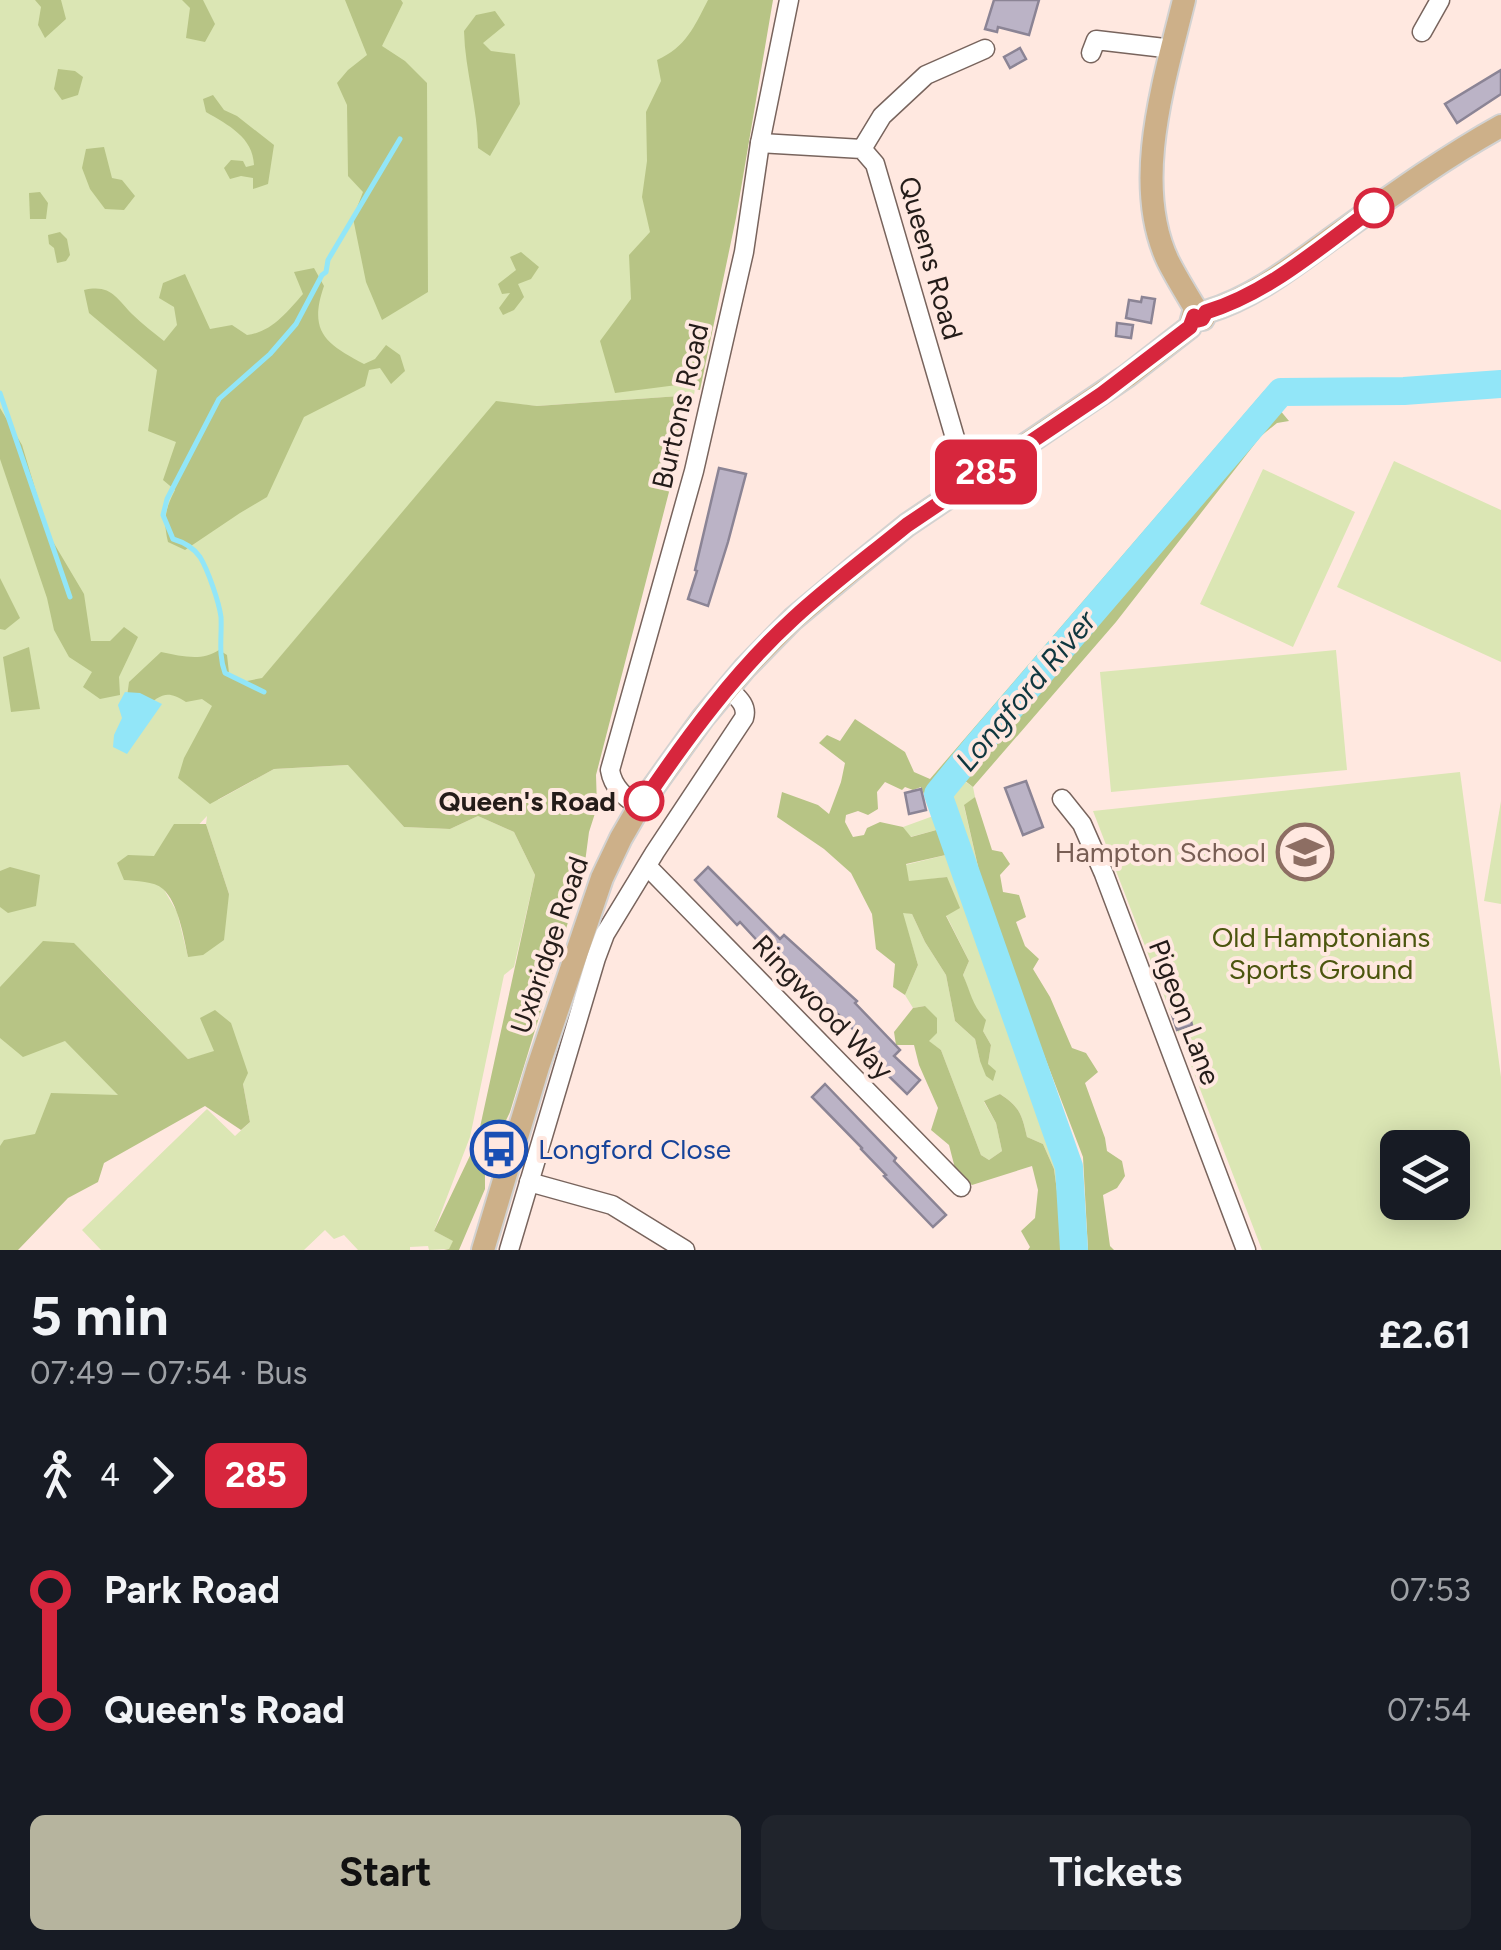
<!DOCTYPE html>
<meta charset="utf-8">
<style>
:root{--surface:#171b24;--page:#20242c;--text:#f1f3f6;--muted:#9ea1a6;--accent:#b6b49e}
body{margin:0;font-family:Figtree,sans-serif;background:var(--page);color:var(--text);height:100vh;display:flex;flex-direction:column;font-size:38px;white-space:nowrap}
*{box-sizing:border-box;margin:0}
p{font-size:32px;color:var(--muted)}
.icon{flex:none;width:55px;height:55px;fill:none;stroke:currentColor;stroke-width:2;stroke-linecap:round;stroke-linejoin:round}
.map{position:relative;height:1250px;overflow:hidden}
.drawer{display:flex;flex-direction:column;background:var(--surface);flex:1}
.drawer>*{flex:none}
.badge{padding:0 20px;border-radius:15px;font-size:35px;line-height:65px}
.controls{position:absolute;left:1380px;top:1130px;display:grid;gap:20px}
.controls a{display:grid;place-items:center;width:90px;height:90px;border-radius:15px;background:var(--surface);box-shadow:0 5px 25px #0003;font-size:50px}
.map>.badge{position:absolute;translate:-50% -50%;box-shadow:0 0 0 5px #fff}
.legs{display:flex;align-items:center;gap:15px;height:110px;padding:0 30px;font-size:32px}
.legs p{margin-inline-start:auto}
.headline{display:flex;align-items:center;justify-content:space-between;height:170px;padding:0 30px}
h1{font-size:55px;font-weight:700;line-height:75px}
.button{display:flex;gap:20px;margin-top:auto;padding:20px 30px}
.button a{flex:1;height:115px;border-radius:15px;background:var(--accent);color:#111;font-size:40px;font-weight:700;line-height:115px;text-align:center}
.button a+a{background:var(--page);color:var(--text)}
ul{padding:0 30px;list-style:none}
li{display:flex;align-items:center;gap:35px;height:120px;font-size:38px}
li i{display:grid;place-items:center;width:15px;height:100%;margin:0 12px;background:currentColor}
li i::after{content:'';width:25px;height:25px;margin:-12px;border:8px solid;border-radius:50%;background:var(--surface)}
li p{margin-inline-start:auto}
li:first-child i{background:linear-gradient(#0000 50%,currentColor 0)}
li:last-child i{background:linear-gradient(currentColor 50%,#0000 0)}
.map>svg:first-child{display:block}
</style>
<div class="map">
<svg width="1501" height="1250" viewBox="0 0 1501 1250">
<rect width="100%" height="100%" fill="#ffe8e0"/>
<g fill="#dbe6b4" fill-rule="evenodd">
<path d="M0 0H759L694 395 537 406 496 402 248 695 218 800 274 769 349 765 404 827 450 829 478 816 514 832 535 875 514 967 504 975 470 1137 434 1231 454 1241 449 1249 429 1250 428 1246 410 1247V1250H358L344 1235 334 1239 325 1230 304 1250H101L82 1230 207 1109 235 1136 250 1122 243 1084 214 1052 188 1059 101 970 156 1090 0 1238ZM207 816 206 824 229 894 188 957 177 912 163 888 170 855Z"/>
<polygon points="1394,461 1501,510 1501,662 1337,587"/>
<polygon points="1263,469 1355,512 1293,647 1200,604"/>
<polygon points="1336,650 1347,770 1111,792 1100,672"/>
<path d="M1460 772 1501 1077V1250H1262L1093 811ZM1398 1148H1452V1202H1398Z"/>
<polygon points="957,776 973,787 975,797 964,806 987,906 944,795"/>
<polygon points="1501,801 1501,904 1484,901"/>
<polygon points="936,815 940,829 910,837 903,827"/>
<path d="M950 854 954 873 1063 1163 1067 1250H1065L1054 1169 1043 1144 1027 1137C1022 1115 1020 1107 1000 1094L984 1102 996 1123 1002 1151 989 1160 981 1155 941 1050 928 1041 925 1006 913 1008 905 995 918 965 902 912 912 914 925 942 946 975 955 1021 975 1039 980 1061 988 1064 991 1045 983 1031 963 975 969 961 946 915 947 877 909 882 905 865Z"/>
</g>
<g fill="#b7c485">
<polygon points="35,0 61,0 66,19 45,38 38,25 41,7"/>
<polygon points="182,0 203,0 215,24 205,42 186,38 190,8"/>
<polygon points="345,0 401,0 403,3 382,46 405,61 427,83 428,292 382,320 366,282 353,218 363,192 348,176 347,105 337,83 348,70 367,55"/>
<path d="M708 0H773L736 218 700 390 677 385 615 393 600 341 631 299 629 255 650 232 642 197 647 161 646 112 661 81 657 60C686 47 694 27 708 0Z"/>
<path d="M495 11 505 25 483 43 491 51 515 54 520 104 490 156 478 148C478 109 465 71 464 31L476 15Z"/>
<polygon points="58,69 75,71 83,77 78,95 62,100 54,89"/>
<path d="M213 95 224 110 237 116 274 145 268 184 253 189V178L241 176 230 179 224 168 231 160 243 161 246 167 254 165C253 137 228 125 206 112L203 99Z"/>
<polygon points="104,147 112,178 122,180 135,196 124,210 105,209 90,189 82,168 86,149"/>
<polygon points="40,192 48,203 46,219 30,219 29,193"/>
<polygon points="60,232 67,239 70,255 66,261 57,263 54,248 49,244 48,235"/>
<polygon points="521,252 539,267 531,279 518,284 524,297 514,310 503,315 499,308 510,293 502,294 498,284 516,270 510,257"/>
<path d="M314 268 324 286C308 332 326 344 364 364L375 359 386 345 400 355 405 371 391 384 380 368 369 370 365 386 304 417 267 497 240 513 185 550 168 542C163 521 165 509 175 490L163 480 176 442 148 431 157 370 89 313 84 290C111 284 116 298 132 314 142 324 154 333 164 341L177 325 174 307 159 298 163 283 185 274 210 329 232 325 247 335C272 332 287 312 303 294L294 272Z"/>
<path d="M1264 391 1289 421 1277 423 1261 436 1116 622 973 787 951 770 933 797 926 799 921 787 913 790 905 787 902 790 885 782 877 792 878 809 868 815 858 811 846 815 845 822 853 837 864 835 867 828 880 822 903 827 911 837 940 829 950 854 906 864 909 881 947 877 960 908 946 916 969 961 963 975C971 993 972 1005 986 1020L983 1031 991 1045 988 1064 996 1071 993 1081 986 1076 980 1061 975 1039 955 1021 946 975 925 942 912 914 903 913 918 965 905 995 893 987 895 964 876 949 872 914 851 873 824 849 777 817 782 792 818 805 829 814 841 782 845 763 819 743 827 735 840 741 855 719 905 752 914 772 930 779Z"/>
<path d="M694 395 596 775 597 807 589 832 584 870 510 1112 499 1135 485 1172V1189L459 1250H444L449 1249 453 1241 434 1231 477 1141 535 875 514 832 478 816 450 829 404 827 348 765 274 769 210 804 178 778 184 758 212 706 202 699 186 702C166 689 161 695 143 709L127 697 129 682 161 652C182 656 201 662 219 650L227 655 229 673 242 682 262 678 496 401 537 406Z"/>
<polygon points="0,408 22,445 49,535 84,594 91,641 110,641 124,627 138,637 119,677 120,695 100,699 83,687 92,672 69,657 54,630 47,598 0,459"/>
<polygon points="0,578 20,618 5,630 0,629"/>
<polygon points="29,647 40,709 11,712 3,657"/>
<polygon points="975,797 992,850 1002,852 1010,864 1000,875 1003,892 1019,895 1026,917 1016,922 1025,946 1039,959 1033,969 1050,997 1072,1048 1086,1053 1098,1072 1085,1083 1105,1138 1107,1151 1122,1161 1125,1176 1117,1188 1103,1195 1110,1246 1114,1250 1088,1250 1083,1157 987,906 964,805"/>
<path d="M174 824H206L229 894 224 940 203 955 188 957C184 938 178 902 163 889 154 881 136 881 124 880L117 863 128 855 154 856Z"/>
<polygon points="10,867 40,875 36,906 8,913 0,907 0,871"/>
<polygon points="43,941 74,943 188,1059 214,1051 200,1018 215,1010 231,1023 248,1073 243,1084 250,1122 241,1130 205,1106 104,1163 98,1182 68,1198 18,1250 0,1250 0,1146 4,1140 35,1134 51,1093 118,1095 65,1041 23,1057 0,1038 0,987"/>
<path d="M925 1006 937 1018V1033L929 1041 941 1050 981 1155 989 1160 1002 1151 996 1123 984 1101 1000 1094C1020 1107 1022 1115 1027 1137L1043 1144 1054 1169 1065 1250H1028L1030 1247 1021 1231 1035 1218 1038 1190 1032 1166 972 1185 957 1176 949 1145 931 1130 938 1108 919 1065 914 1045H896L894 1032 913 1008Z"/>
</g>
<polygon fill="#92e6f8" points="125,692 140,693 162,704 127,754 113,747 114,735 122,718 118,705"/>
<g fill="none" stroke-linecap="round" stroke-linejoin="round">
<g stroke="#92e6f8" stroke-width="5">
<polyline points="0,393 70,597"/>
<path d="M264 692 225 673C218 654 222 637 221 617 219 602 208 570 200 557 194 548 183 542 173 539L163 515 167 499 219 399 270 354 296 324 322 275 326 272 328 260 400 139"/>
</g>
<polyline stroke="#92e6f8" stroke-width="28" points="1074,1250 1069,1167 938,794 978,745 1281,392 1404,391 1501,384"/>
</g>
<g fill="#bbb3c6" stroke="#8b8495" stroke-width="2.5">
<polygon points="994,0 1039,0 1029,35 998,27 997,32 985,29"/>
<polygon points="1020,48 1026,59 1010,68 1004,57"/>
<polygon points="1501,70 1501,94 1457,123 1445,104"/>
<polygon points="1142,297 1155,299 1151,323 1126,318 1129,300 1141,302"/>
<polygon points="1117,323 1133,325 1131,338 1116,336"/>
<polygon points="719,468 746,474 728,542 708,606 688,599 697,571 695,570"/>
<polygon points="1026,781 1043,827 1023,835 1005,788"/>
<polygon points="921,789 926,810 909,814 905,793"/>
<polygon points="708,867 780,939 784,935 857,1001 855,1003 900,1050 894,1056 920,1080 907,1094 860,1048 865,1042 844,1020 766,946 764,948 740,922 737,925 695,880"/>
<polygon points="1188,1010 1192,1025 1177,1030 1172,1015"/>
<polygon points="825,1084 896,1158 894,1161 946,1215 933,1227 884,1176 886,1175 861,1149 862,1148 812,1097"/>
</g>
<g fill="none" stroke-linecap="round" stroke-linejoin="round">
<g stroke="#78645d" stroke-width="21">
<g id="minor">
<polyline points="1422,32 1440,0"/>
<polyline points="1091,53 1096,40 1173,49"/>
<polyline points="760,143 862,149 875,164 960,455 970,483"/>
<polyline points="862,149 882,116 926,75 985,49"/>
<polyline points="1062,799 1082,824 1104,874 1246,1250"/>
<path d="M639 807C625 797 613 788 610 770L694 471 744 252 760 143 789 0"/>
<polyline points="647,866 961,1187"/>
<polyline points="529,1182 612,1205 685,1250"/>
<path d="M509 1250 596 958 605 934 655 852 744 718C748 705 737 697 728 688"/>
</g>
</g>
<g stroke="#d3d2d1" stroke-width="26">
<g id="major">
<path d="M1184 0C1165 79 1131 183 1168 261 1176 277 1186 293 1195 308"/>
<path d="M1194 317 1203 319 1206 312C1256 297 1297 263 1339 233 1391 196 1445 157 1501 126"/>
<polyline points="483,1250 538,1067 602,878 621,838 639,807 703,718 745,668 793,619 854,568 907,525 1127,376 1190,327 1195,308"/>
</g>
</g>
<use href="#minor" stroke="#fff" stroke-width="18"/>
<use href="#major" stroke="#cdb089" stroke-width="22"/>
</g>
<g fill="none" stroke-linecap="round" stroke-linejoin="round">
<g stroke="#fff" stroke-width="22">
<path id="line-1" d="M644 801C688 736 736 671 794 618 830 585 869 556 907 525L1102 394 1190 327 1194 316 1198 320 1202 319 1206 312C1269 293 1321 246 1374 208"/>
</g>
<use href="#line-1" stroke="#d7263d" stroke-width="15"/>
</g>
<defs>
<g id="school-ring" transform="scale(2.875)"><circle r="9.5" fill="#ffe8e0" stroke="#8d6e63" stroke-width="1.5"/><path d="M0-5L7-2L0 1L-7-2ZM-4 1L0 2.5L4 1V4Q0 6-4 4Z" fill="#8d6e63"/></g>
<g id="bus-ring" transform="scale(2.875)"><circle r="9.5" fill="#ffe8e0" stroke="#1a4fb4" stroke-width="1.5"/><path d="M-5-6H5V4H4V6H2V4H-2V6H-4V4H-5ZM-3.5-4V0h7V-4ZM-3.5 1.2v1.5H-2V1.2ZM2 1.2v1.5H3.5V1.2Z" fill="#1a4fb4"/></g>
</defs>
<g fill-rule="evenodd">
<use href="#school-ring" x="1305" y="852"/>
<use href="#bus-ring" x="499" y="1149"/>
</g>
<g fill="#fff" stroke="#d7263d" stroke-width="5">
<circle cx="1374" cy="208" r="18"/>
<circle cx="644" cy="801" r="18"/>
</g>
<g text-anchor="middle" stroke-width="8" stroke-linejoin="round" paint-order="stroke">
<g font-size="28" fill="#241c19" stroke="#ffe8e0">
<text transform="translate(931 258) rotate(74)" y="10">Queens Road</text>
<text transform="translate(680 406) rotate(-77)" y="10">Burtons Road</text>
<text transform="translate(549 945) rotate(-71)" y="10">Uxbridge Road</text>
<text transform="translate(823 1007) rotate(46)" y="10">Ringwood Way</text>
<text transform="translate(1185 1012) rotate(69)" y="10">Pigeon Lane</text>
</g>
<g font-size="28" font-weight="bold" fill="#241c19" stroke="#ffe8e0" text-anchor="end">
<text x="616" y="811">Queen's Road</text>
</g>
<g font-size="28" fill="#785e54" stroke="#ffe8e0" text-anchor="end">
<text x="1266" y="862">Hampton School</text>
</g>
<g font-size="28" fill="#4c560f" stroke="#ffe8e0">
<text x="1321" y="947">Old Hamptonians<tspan x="1321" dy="32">Sports Ground</tspan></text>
</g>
<g font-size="28" fill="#164399" stroke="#ffe8e0" text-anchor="start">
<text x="538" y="1159">Longford Close</text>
</g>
<g font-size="30" font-style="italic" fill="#0f373f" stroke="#ffe8e0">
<text transform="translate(1026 691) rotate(-50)" y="10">Longford River</text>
</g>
</g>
</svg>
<div class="controls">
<a><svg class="icon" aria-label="layers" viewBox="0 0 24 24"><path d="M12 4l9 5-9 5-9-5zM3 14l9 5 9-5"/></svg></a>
</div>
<b class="badge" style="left:986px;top:472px;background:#d7263d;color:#fff">285</b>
</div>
<section class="drawer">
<div class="headline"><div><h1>5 min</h1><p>07:49 – 07:54 · Bus</p></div><b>£2.61</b></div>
<div class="legs"><svg class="icon" aria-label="walk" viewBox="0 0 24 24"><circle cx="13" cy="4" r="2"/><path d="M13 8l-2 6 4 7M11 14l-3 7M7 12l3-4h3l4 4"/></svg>4<svg class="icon" aria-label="forward" viewBox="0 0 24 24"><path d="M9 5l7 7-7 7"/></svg><b class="badge" style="background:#d7263d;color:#fff">285</b></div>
<ul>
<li><i style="color:#d7263d"></i><b>Park Road</b><p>07:53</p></li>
<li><i style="color:#d7263d"></i><b>Queen's Road</b><p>07:54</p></li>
</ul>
<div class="button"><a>Start</a><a>Tickets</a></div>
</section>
